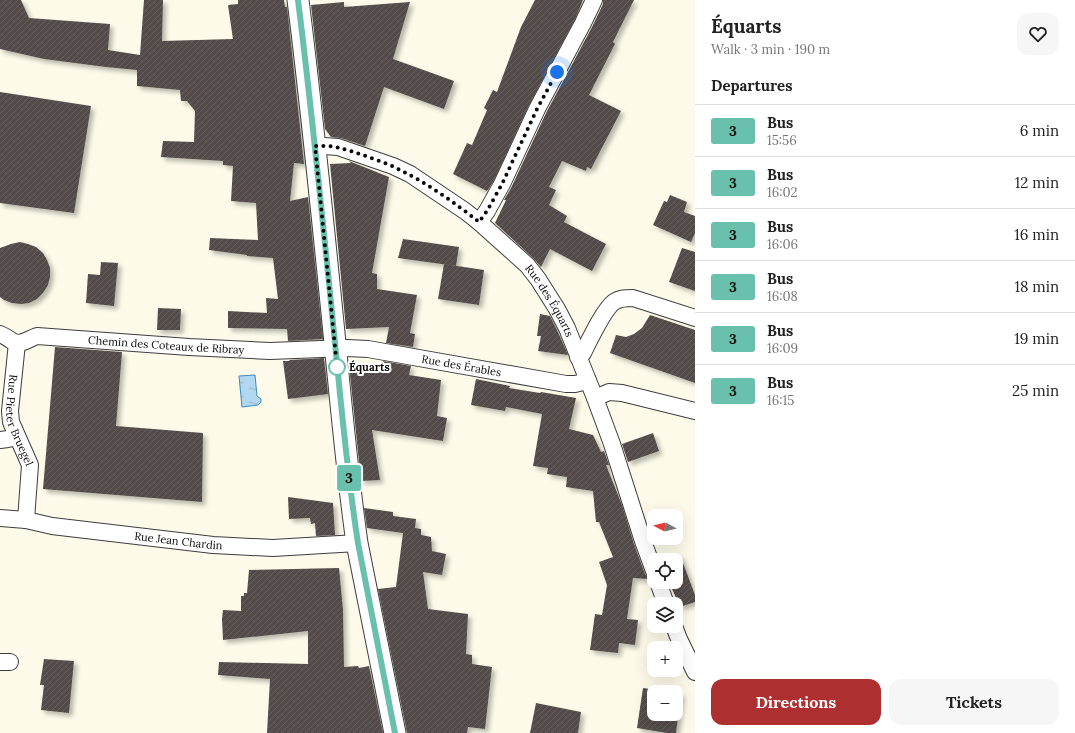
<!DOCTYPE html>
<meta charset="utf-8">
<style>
:root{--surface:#fff;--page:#f6f6f6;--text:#222;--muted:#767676;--line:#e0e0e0;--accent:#ae2f30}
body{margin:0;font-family:Lora,serif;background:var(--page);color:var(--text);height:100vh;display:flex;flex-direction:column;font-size:15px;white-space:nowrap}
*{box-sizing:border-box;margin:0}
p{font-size:13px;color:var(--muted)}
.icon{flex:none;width:22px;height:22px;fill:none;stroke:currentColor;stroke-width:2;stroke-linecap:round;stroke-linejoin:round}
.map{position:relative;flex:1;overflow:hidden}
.side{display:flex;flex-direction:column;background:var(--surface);width:380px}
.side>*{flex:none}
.badge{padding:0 8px;border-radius:3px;font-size:14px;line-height:26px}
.needle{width:26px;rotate:277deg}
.fabs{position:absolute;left:647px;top:509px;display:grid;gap:8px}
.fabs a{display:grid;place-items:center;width:36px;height:36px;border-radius:8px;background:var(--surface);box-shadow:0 4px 16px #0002;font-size:20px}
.you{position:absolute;width:20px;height:20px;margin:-10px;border:3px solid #fff;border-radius:50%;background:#1a73e8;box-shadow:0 0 0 6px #1a73e833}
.map>.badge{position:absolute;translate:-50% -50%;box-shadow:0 0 0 2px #fff}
h2{padding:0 16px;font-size:15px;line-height:36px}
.round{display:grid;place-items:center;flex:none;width:42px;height:42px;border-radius:12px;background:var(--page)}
.head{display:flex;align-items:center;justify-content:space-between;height:68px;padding:0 16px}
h1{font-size:19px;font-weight:700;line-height:30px}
.action{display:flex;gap:8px;margin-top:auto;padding:8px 16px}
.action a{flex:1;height:46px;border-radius:12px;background:var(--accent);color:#fff;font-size:16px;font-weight:700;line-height:46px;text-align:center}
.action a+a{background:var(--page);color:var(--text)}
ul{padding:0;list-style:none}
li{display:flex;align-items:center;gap:12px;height:52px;padding:0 16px;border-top:1px solid var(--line)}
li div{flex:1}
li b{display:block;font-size:15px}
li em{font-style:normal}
li .badge{min-width:44px;font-weight:700;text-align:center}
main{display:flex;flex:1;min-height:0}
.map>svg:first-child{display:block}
</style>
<main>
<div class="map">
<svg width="695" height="733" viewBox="0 0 695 733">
<defs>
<pattern id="water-ripples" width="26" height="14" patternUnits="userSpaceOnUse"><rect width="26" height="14" fill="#b2d7f0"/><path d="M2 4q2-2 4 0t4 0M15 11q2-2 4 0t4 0" fill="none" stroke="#98b7cc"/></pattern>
<pattern id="building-hatch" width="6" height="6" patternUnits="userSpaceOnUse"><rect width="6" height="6" fill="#524c48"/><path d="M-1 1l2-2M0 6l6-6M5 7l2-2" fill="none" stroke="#66615e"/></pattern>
<filter id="shadow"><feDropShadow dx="3.5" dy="3.5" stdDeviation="2" flood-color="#0004"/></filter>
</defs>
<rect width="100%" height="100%" fill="#fdfae9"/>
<polygon fill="url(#water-ripples)" stroke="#4088c1" points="255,375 257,396 261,399 261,402 258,405 242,407 239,376"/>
<g fill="url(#building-hatch)" filter="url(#shadow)">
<polygon points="0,0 21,0 29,18 110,24 108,50 140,55 144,0 163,0 162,41 233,39 228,5 238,4 238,0 284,0 285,7 287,7 304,164 294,163 290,201 308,197 323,339 288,341 287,329 228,328 228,311 267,313 266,298 278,299 273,258 247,256 247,255 209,250 210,238 258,240 256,203 231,201 233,166 223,165 223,161 161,157 163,141 194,142 195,111 187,101 181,101 180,90 137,86 137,70 106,67 44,59 0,49"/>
<polygon points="535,0 583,0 575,19 529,105 494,180 487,191 453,174 467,143 472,145 487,110 484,108 493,90 497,92 521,27"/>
<polygon points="603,0 634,0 613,42 615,44 589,95 621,111 591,169 587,167 586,171 562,161 549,187 556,190 549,205 567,216 564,222 606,244 592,271 550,249 541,267 533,258 495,223 506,200 504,200 511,188 546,113 592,27 603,4"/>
<polygon points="344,2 344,7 410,2 393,59 454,81 444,109 384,87 365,146 341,138 331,137 325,129 311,5"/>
<polygon points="0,92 91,106 74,213 0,203"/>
<polygon points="349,161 389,177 372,273 377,274 377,289 417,295 410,333 415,334 413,347 386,343 389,327 346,329 330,164 351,163"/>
<polygon points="670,195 687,202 684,212 695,216 695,233 691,242 653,225 664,201 667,202"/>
<polygon points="403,239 459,247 456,266 398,258"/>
<polygon points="20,242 28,244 36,247 43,253 47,260 50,268 50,277 48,285 43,293 37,299 29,303 21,304 12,303 4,300 0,297 0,248 11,244"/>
<polygon points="682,248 695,252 695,291 669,282"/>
<polygon points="101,262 118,263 114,306 86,303 88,274 100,275"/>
<polygon points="444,264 484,270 479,305 438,299"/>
<polygon points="158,308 181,309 180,330 157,330"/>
<polygon points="540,314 550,316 558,332 568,355 538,351 541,336 537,336"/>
<polygon points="650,315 695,330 695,383 610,353 616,335 626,337 634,334 642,328"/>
<polygon points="55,347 122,352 116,426 203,433 202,502 43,489"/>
<polygon points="324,358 328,394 288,399 283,361 290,361 289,360"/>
<polygon points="383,361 411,366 409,375 441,380 437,416 447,418 443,441 372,430 380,480 361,481 349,365 381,370"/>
<polygon points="476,379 510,386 509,388 540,393 541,392 576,398 569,429 593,435 601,452 604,451 609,465 606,465 622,505 634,544 645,574 649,579 633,578 627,619 638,620 635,645 619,643 618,653 590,650 595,614 602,615 607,585 599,562 613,557 599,522 596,522 593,491 566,487 567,477 547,474 548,468 533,466 542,414 506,407 505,411 471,405"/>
<polygon points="653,433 659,451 628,462 622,444"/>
<polygon points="288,497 333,503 335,535 316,536 315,523 311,524 310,518 289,519"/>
<polygon points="364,508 393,512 393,516 416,519 415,528 421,529 421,535 431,537 432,551 446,554 442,575 423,572 428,609 468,614 466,654 472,655 472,664 492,667 485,729 468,727 467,733 407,733 378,589 396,587 403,533 367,528"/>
<polygon points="658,555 680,555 695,595 695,602 680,607 669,582 676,582 676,560 660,560"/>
<polygon points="339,568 343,610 344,667 358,666 359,668 369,666 383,733 267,733 270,679 218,675 219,662 308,664 308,631 223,640 222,619 223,610 241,611 241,596 244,596 244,593 247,593 249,570"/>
<polygon points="44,659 74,661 69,713 41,710 44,685 40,685"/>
<polygon points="643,688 671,692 654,692 654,714 676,714 676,693 681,693 676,733 667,733 637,728"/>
<polygon points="536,703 581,712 578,733 530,733"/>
</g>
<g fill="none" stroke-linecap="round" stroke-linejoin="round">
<g stroke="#3d3d3d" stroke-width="18">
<g id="minor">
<path id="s1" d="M315 147 324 146 338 147 393 166 410 174 465 211 479 222 527 265 538 279 557 309 567 328 595 398 612 444 643 541 654 571"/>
<polyline points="479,222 487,211 502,184 537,109 583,23 594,0"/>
<path id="s2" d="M0 334C5 336 8 338 12 341 21 346 28 339 37 336L189 347 270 351 347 348 368 349 566 384H575L588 381"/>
<path id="s3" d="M17 343 10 411 11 422 30 465 26 520"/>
<path d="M578 357 583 353C589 341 604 309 614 302 620 298 626 298 633 298L695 318"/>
<polyline points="595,398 609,392 622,393 695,411"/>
<polyline points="0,440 8,439 17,437"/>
<path id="s4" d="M0 518 26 520 52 526 213 545 273 548 357 543"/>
<polyline points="658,582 666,604"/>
<polyline points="674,626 679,639 695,672"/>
<polyline points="0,662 10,662"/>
</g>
</g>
<g stroke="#3d3d3d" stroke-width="23">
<path id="tertiary" d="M298 0C312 111 323 222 334 333 341 403 347 473 357 543L395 733"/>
</g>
<use href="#minor" stroke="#fff" stroke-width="16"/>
<use href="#tertiary" stroke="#fff" stroke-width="21"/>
</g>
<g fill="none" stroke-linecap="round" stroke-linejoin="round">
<g stroke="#fff" stroke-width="9">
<path id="line" d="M298 0C312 111 323 222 334 333 341 403 347 473 358 543L395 733"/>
</g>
<use href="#line" stroke="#69c0ac" stroke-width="6"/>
<path stroke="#0a0a0a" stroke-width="4" stroke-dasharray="0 7.2" d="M337 367 315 146C335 145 344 149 363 155 373 159 384 162 394 167 424 181 454 202 479 222L487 211 502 184 537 109 557 72"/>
</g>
<circle fill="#fff" stroke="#69c0ac" stroke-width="2" cx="337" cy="367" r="8"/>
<g text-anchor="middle" stroke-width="4" stroke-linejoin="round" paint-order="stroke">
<g font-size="11" fill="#0a0a0a" stroke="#fff">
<text dy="4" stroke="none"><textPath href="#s1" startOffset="291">Rue des Équarts</textPath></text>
<text dy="4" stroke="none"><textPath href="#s2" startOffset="170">Chemin des Coteaux de Ribray</textPath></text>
<text dy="4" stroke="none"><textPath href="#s2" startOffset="467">Rue des Érables</textPath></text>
<text dy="4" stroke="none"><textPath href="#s3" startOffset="79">Rue Pieter Bruegel</textPath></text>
<text dy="4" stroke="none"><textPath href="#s4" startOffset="180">Rue Jean Chardin</textPath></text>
</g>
<g font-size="11" font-weight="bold" fill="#0a0a0a" stroke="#fff" text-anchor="start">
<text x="349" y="371">Équarts</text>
</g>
</g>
</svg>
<div class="fabs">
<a><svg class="needle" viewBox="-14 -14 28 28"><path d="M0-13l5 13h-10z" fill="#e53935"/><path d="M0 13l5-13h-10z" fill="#767676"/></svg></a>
<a><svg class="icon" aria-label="locate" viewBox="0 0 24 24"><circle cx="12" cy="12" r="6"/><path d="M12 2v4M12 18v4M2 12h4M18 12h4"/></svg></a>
<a><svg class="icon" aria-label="layers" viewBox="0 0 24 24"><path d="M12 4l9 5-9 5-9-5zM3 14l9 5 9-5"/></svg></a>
<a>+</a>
<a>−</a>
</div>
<div class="you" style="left:557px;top:72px"></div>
<b class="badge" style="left:349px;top:478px;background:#69c0ac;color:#111">3</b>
</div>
<section class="side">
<div class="head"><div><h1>Équarts</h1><p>Walk · 3 min · 190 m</p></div><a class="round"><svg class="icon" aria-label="heart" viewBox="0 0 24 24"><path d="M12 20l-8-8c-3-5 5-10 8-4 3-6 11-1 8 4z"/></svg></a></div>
<h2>Departures</h2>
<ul>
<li><span class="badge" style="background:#69c0ac;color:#111">3</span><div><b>Bus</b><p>15:56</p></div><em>6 min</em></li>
<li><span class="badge" style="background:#69c0ac;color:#111">3</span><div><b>Bus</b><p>16:02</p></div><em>12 min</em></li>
<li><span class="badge" style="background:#69c0ac;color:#111">3</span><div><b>Bus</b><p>16:06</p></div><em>16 min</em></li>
<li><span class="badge" style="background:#69c0ac;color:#111">3</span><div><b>Bus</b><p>16:08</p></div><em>18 min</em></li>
<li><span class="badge" style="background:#69c0ac;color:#111">3</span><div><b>Bus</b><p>16:09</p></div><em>19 min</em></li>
<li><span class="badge" style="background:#69c0ac;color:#111">3</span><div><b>Bus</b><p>16:15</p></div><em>25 min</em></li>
</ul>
<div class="action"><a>Directions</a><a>Tickets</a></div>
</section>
</main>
